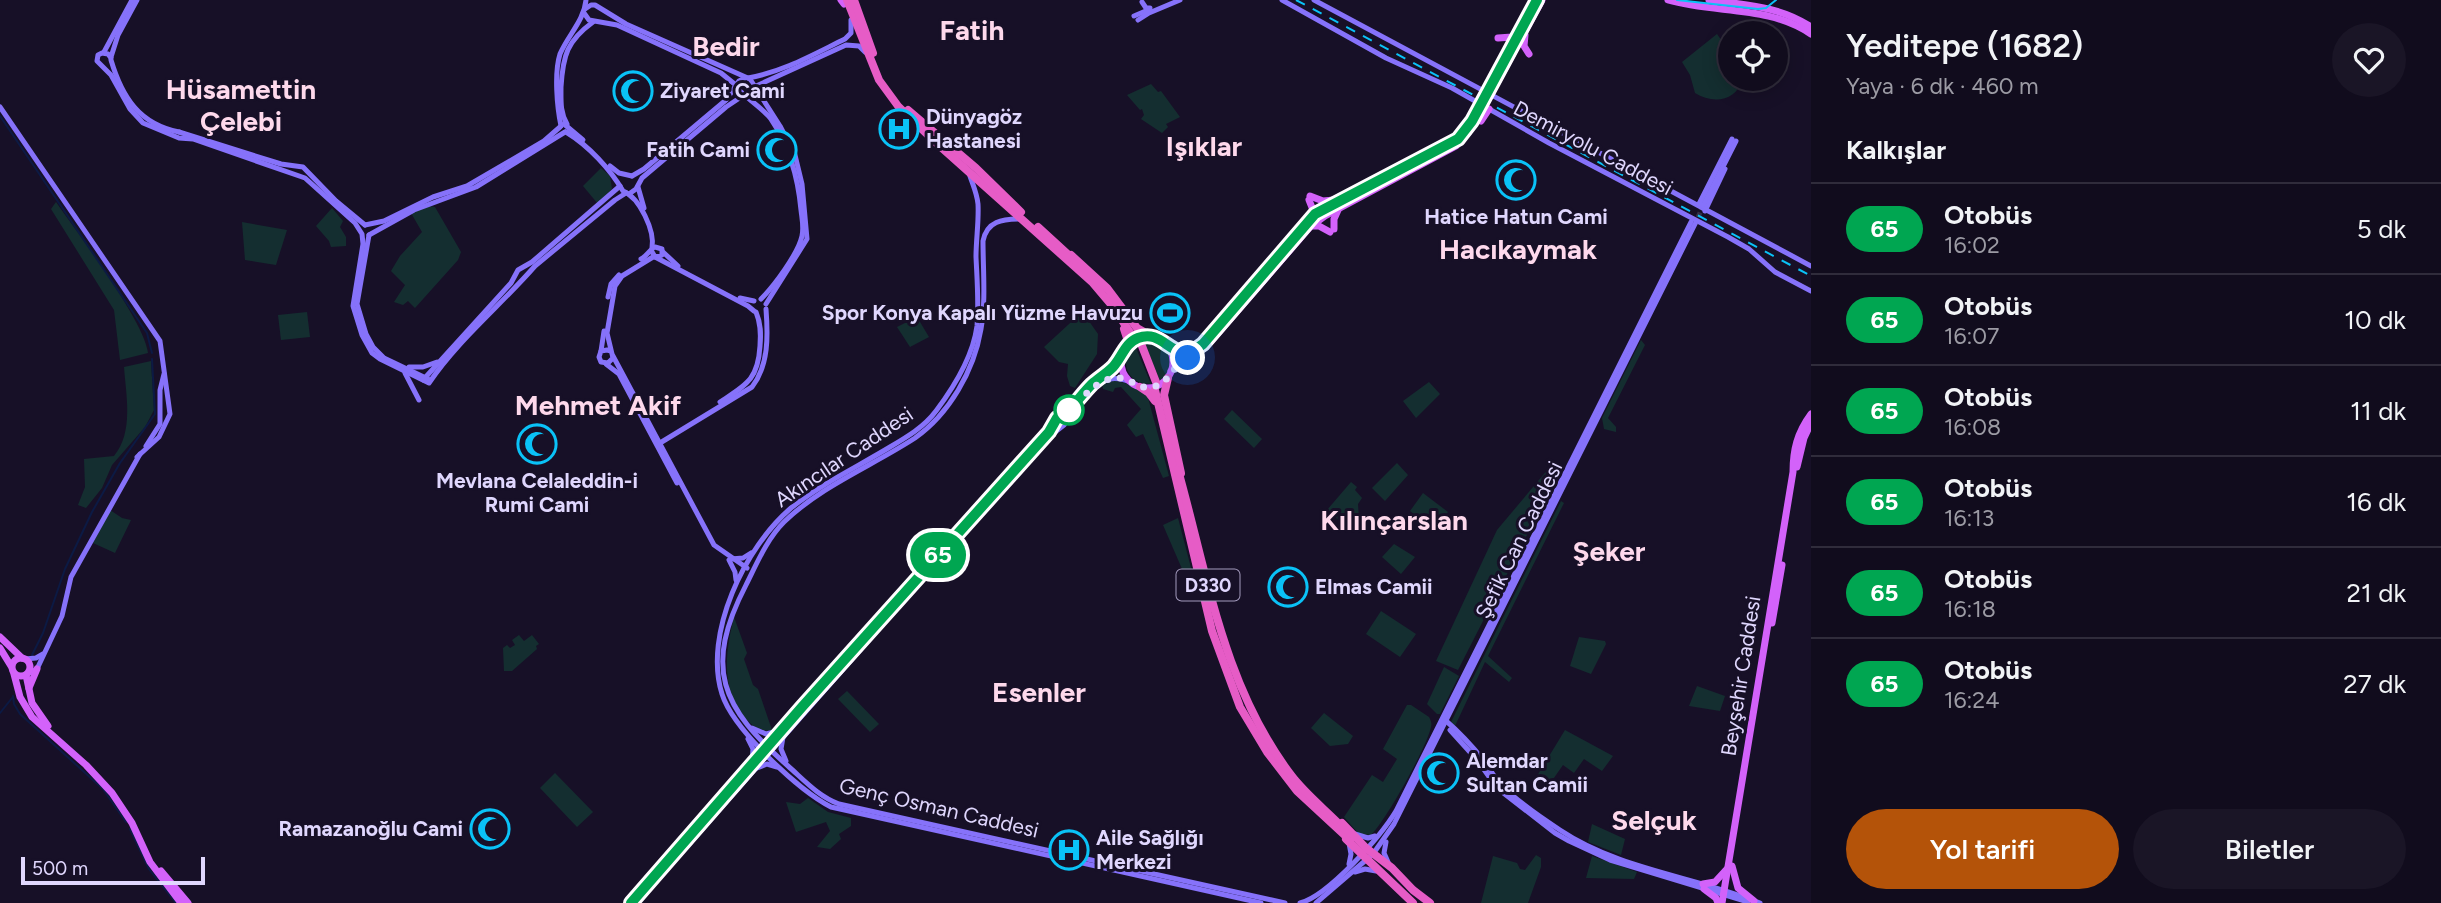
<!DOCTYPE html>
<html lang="tr">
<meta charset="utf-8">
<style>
:root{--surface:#110c1d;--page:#1a1526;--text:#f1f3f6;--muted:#9c9ba4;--line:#302c3b;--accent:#b45309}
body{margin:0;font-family:Figtree,sans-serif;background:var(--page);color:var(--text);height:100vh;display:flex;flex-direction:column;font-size:26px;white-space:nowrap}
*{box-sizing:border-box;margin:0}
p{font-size:23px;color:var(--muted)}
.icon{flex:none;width:38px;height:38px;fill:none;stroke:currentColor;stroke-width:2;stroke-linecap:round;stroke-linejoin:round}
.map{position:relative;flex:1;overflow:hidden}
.panel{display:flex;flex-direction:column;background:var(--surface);width:630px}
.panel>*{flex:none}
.badge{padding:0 14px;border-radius:23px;font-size:24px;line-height:46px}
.fabs{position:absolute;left:1718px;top:21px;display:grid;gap:14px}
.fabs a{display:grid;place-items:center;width:70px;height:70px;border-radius:50%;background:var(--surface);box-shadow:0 4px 18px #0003,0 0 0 2px var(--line);font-size:35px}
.scale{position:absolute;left:21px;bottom:18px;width:184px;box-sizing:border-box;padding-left:7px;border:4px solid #e0d7fe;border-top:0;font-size:19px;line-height:24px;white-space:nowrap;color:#e0d7fe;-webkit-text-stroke:5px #171027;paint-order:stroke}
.you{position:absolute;width:35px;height:35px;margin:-18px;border:5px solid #fff;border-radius:50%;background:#1a73e8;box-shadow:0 0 0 10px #1a73e833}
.map>.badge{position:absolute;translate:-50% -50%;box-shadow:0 0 0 4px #fff}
h2{padding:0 35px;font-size:26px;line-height:63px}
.round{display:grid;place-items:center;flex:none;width:74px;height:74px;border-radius:37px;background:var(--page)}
.overview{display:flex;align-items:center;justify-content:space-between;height:119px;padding:0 35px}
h1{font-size:33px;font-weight:600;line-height:52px}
.button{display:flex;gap:14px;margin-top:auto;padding:14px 35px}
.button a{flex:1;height:80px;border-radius:42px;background:var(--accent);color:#fff;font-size:28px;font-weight:600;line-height:80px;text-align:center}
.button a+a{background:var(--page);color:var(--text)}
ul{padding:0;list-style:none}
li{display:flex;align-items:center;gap:21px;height:91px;padding:0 35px;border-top:2px solid var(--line)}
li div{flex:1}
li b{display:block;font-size:26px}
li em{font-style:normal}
li .badge{min-width:77px;font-weight:700;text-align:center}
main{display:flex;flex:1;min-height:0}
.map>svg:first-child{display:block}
</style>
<main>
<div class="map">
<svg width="1811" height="903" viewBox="0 0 1811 903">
<rect width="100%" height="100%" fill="#171027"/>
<g fill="#142e30">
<path d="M1717 34 1731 54V79H1742C1737 102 1712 104 1695 93L1690 75 1682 62Z"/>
<polygon points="1151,84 1158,92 1161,91 1180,117 1166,124 1168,127 1162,133 1141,119 1144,115 1142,109 1140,110 1127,95"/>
<polygon points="601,168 610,176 612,189 598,204 583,186"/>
<path d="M56 202C77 232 145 322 148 353L120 360 114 310 51 209Z"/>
<polygon points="429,206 435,207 461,252 458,260 415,308 408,301 403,305 394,302 405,285 391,271 400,256 422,232 411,213"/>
<polygon points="332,208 343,221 340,227 346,237 346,246 331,247 329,241 316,226"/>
<polygon points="242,222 287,230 276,265 245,260"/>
<polygon points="307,312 310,337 281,340 278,315"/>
<polygon points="1081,313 1084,314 1098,334 1097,354 1075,388 1070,386 1067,376 1068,364 1059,362 1044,347"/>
<polygon points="917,317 929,337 910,347 897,327"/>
<path d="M1147 338C1169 341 1182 368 1160 381L1143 339Z"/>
<polygon points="1641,340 1645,345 1608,418 1616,427 1616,432 1604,429 1602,418"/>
<path d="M1134 343 1151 384C1133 384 1124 373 1126 355Z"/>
<path d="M151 361 154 410 145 427 112 465 102 488 86 508 78 505 85 487 84 459 114 456C134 432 126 395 124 367Z"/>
<polygon points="1113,380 1128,384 1147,394 1169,476 1163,478 1143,434 1136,437 1127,425 1141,409 1121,387 1115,388 1113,392 1103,389 1102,384"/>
<polygon points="1429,382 1440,394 1416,418 1403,401"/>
<polygon points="1232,410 1262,439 1254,448 1224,419"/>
<polygon points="1397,463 1408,475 1385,501 1372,488"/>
<polygon points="1549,468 1558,474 1458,670 1436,661 1497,530"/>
<polygon points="1351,482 1357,487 1355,490 1362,498 1358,504 1359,519 1348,528 1327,510"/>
<polygon points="1423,493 1448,512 1434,530 1410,511"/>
<polygon points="1561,501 1564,503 1488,656 1512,678 1509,682 1485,662 1455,726 1451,722"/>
<polygon points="110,510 122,518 131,520 115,553 93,543"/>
<polygon points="1178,518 1196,587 1192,592 1163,525"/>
<polygon points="1394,544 1415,557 1401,574 1382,557"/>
<polygon points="1381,611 1416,634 1400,657 1366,634"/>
<path d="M734 617 747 653 744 659 753 685 758 689 772 730C762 732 755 728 748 721 720 692 725 653 734 617Z"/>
<polygon points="519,635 524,641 532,635 539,644 536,646 537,649 512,671 504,671 503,648 507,645 510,648 515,645 512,640"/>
<polygon points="1579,637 1605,641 1606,644 1591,674 1570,666"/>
<polygon points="1444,667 1459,676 1440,714 1437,714 1427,704"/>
<polygon points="1697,686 1725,696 1720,711 1689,706"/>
<polygon points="847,691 879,724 870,732 838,699"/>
<path d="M1407 705H1411L1429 717C1431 721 1432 723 1431 727 1427 747 1385 822 1371 835L1359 834 1344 817 1372 775 1383 782 1397 759 1383 749Z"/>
<polygon points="1324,713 1353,736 1348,744 1330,746 1311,728"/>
<polygon points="1565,730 1613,756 1602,771 1584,759 1574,773 1563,765 1549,785 1537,776"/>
<polygon points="555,773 593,812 577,827 540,788"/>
<polygon points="808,798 828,812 851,818 851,826 839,834 841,839 830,849 817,847 830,831 826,822 796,832 786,802 800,804"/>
<polygon points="1592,824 1625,839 1621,855 1588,842"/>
<polygon points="1536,855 1541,858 1541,867 1528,903 1481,903 1493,856 1517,863 1520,869 1525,870"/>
<polygon points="1592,856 1637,872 1634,879 1586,878"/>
</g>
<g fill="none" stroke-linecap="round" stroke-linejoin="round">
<g stroke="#0c1a44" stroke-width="2">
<polyline points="0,116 147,333 152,353"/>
<polyline points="32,655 43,633 65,569 92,512 120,463 155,414 152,359"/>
<polyline points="13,696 14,704 20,714 103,789 126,822"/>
<polyline points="0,713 12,698"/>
<polyline points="130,829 149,869 176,903"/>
</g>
<polyline stroke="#352e47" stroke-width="5" stroke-dasharray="5 2.5" stroke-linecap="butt" points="1695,224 1703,206"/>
<polyline stroke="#352e47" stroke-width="7" stroke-dasharray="7 3.5" stroke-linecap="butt" points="1480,106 1488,90"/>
<g stroke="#8672fa" stroke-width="5">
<polyline points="1282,0 1386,58 1452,88 1549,143 1728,237 1749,249 1775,272 1811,291"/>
<polyline points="1314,0 1811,266"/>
<polyline points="1142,2 1146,8 1150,8"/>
<polyline points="585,9 591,5 595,5 626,24 750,79 780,126 795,155 802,184 807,239 766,304"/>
<polyline points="584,13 589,20 617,25 721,73 737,86"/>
<polyline points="1134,16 1148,10"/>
<polyline points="1138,20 1149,13 1180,0"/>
<polyline points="104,52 132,0"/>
<polyline points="111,57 118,35 137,0"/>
<path d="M111 58 108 54 102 53 98 55 97 61 111 75 130 109 143 123 179 138 193 139 305 178 355 223 362 234 363 244 353 306 362 335 372 353 380 359 429 383C458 340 501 305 535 266L615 200 626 193"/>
<path d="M111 60C122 97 139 124 179 132"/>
<path d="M748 78C783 72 814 54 845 39L851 33V20"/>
<path d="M737 87C739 93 763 108 771 119 790 147 798 177 801 210 802 219 804 227 802 236 798 254 774 286 761 299"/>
<polyline points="754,87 846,45 859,46 865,52"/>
<polyline points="0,107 160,341 170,414 159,437 137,457"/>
<polyline points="564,124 583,140"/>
<path d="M567 124C560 112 561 101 561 87 563 55 567 41 593 22"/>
<path d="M561 126C557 107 554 73 560 54 568 35 584 21 586 0"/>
<polyline points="179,132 281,164 303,167 336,201 365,225"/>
<path d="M566 132C589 146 610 169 623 191 640 198 655 231 652 248"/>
<polyline points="610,166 619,173 632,176"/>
<path d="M969 173C972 183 977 193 978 204 979 221 976 239 976 257 977 279 979 303 977 326 973 356 954 387 936 411 924 427 907 437 890 447 857 467 821 484 791 508 745 547 703 634 722 694 733 729 798 790 831 807L1261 903"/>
<polyline points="632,176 644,169 726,100 739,81 745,78"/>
<polyline points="638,187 644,208"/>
<polyline points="629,194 636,189 642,178 726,107 744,95"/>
<polyline points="1699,204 1732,139"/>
<polyline points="1703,206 1736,141"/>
<polyline points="1705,211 1725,169"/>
<path d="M1021 219C1002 219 987 221 983 241 983 270 986 301 981 329 974 371 949 414 915 438 872 466 821 486 784 522 767 539 757 563 746 585 703 668 721 707 788 766 804 780 818 796 839 804L1285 903"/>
<polyline points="365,225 384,221 433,197 467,186 544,141 560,127"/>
<polyline points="369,235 414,210 476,187 565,132"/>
<polyline points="369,235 357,304 366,334 373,347 384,358 428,379"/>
<polyline points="663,252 678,266"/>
<polyline points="655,257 748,306 754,311"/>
<path d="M641 259C647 256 650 249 655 247L662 249V255L655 257 651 250"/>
<polyline points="608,297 611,284 619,275"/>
<polyline points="740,298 754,301"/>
<polyline points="601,351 604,331"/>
<polyline points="611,351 607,350 601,351 599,357 601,362 608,363 613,358 607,333 615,286 622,276 653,257"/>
<polyline points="613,356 714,545 747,568"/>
<polyline points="606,364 619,374 677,483"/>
<polyline points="409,367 423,367 437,362"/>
<polyline points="405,373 419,400"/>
<polyline points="423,380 511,283 518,270 532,262 620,186"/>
<path d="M1094 388C1106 377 1117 376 1132 383"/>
<path d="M720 402C746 385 758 380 760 346 761 334 761 324 756 312"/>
<polyline points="1050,436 1064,425 1076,408"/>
<path d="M660 443 752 387C769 365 768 335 766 309"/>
<polyline points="146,446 160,424 160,390 164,374"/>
<polyline points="731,559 743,558 751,553"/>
<polyline points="729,560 735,572 736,580"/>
<polyline points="25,659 36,658 43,654"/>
<polyline points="27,674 37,669 62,616 71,577 140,454"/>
<path d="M1444 719C1459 732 1473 747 1485 762 1490 769 1494 777 1500 784 1517 801 1540 817 1560 830 1620 870 1694 876 1760 903"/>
<polyline points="752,728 766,734 778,731"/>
<polyline points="1450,730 1478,761 1497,788 1555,833 1569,841 1610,860 1748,902"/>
<polyline points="783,737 781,749 786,761"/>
<polyline points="748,739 753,749 752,763"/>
<polyline points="757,768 767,764 777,767"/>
<polyline points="1355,834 1368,838 1375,836"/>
<polyline points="1386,842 1384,853 1388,862"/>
<polyline points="1349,843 1351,854 1349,864"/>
<polyline points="1355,872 1365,869 1376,871"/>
<polyline points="631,903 784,727 1049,432 1057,418 1062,417 1093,383 1114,367 1123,353"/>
<polyline points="637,903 957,540"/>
<path d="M1300 903C1328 896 1381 836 1396 811L1691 222"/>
<polyline points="1316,903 1373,854 1394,824 1695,224"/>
</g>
<g stroke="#d362fa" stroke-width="7">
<polyline points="841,0 844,4"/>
<path d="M1668 0C1716 14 1768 5 1811 34"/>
<path d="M1709 0C1745 5 1780 6 1811 27"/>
<polyline points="1525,35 1524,46 1529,54"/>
<polyline points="1498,38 1512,37 1523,26"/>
<polyline points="1492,92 1542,0"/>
<polyline points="1481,121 1489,109"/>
<polyline points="1310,196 1323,201 1334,200"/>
<polyline points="1309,200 1313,210 1310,219"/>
<polyline points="1311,226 1319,226 1330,232"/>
<polyline points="1334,229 1334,219 1338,210"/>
<polyline points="1298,232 1323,208 1379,182"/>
<circle cx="1147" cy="362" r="26"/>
<polyline points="1167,346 1180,352 1196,349"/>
<polyline points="1171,371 1183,360 1206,347 1310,227 1325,216 1456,146 1468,133 1483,108"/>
<polyline points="1797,467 1804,438 1811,423"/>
<polyline points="1772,623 1782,565"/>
<polyline points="0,637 22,658"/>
<polyline points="0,648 11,666"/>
<circle cx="21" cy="667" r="9"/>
<polyline points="14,674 20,697 32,717 86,765 112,793 132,823 150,862 181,903"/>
<polyline points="26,675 32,703 48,726"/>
<polyline points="29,688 37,669"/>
<polyline points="1732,866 1738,888 1754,901"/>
<polyline points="161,871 188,903"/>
<polyline points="1703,884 1715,882 1726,870"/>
<polyline points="1704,889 1716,898 1718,903"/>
<path d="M1722 903 1793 472C1793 450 1797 433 1811 414"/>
</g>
<g stroke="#e65cc6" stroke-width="8">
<polyline points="847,0 879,80 898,106 933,140 1092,282 1114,308 1133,337"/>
<polyline points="854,0 873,53"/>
<polyline points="908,110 976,168 1021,212"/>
<polyline points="1038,227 1073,259"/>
<polyline points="1071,255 1107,288 1137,328 1151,336"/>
<polyline points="1124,329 1127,338 1125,350"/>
<polyline points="1140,341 1156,382"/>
<polyline points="1168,378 1164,395 1181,473"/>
<polyline points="1140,387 1149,393 1155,401"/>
<polyline points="1155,390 1212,631 1240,707 1267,752 1297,791 1350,840"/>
<path d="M1178 470C1208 577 1223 685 1291 775 1306 795 1327 811 1344 829"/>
<polyline points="1342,823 1366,848 1392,868 1413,890 1430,903"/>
<polyline points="1346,839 1413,903"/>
</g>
<polyline stroke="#0ac2f7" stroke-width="2" points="1677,0 1758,9 1766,8 1776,0"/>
<polyline stroke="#0ac2f7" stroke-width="2" stroke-dasharray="10 9" stroke-linecap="butt" points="1296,0 1811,276"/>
</g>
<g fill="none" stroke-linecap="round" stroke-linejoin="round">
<g stroke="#fff" stroke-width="16">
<path id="line" d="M631 903 802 707 1049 432 1057 418 1062 417C1073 407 1082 394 1092 384 1099 378 1107 373 1113 367 1122 357 1125 343 1138 338 1166 327 1172 369 1203 344L1315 214 1458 139 1472 121 1537 0"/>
</g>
<use href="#line" stroke="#00a651" stroke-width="10"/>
<path stroke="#e0d7fe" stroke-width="7" stroke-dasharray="0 12.6" d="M1069 410 1062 417 1066 421C1076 402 1100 372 1125 379 1136 383 1143 391 1156 386 1170 381 1174 364 1188 358"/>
</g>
<defs>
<g id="mosque-ring" transform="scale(2.0125)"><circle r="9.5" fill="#171027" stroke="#0ac2f7" stroke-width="1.5"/><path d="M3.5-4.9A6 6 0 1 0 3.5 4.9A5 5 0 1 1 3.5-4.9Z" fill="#0ac2f7"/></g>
<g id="hospital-ring" transform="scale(2.0125)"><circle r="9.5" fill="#171027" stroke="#0ac2f7" stroke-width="1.5"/><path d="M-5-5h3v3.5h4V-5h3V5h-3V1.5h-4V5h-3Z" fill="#0ac2f7"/></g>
<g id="stadium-ring" transform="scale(2.0125)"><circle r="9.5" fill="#171027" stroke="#0ac2f7" stroke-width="1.5"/><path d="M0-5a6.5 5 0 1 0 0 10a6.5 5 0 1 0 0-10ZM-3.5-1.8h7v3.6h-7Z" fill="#0ac2f7"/></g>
</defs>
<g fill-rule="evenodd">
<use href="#mosque-ring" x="633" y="91"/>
<use href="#hospital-ring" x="899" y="129"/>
<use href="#mosque-ring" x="777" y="150"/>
<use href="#mosque-ring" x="1516" y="180"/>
<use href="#stadium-ring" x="1170" y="313"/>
<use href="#mosque-ring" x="537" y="444"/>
<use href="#mosque-ring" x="1288" y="587"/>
<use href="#mosque-ring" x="1439" y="773"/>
<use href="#mosque-ring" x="490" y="829"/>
<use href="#hospital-ring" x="1069" y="850"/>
</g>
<circle fill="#fff" stroke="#00a651" stroke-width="3.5" cx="1069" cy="410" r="14"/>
<g text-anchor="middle" stroke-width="6" stroke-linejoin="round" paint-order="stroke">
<rect fill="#171027" stroke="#a49bbe" stroke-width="2" x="1176.5" y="569.5" width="63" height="31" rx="5"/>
<g font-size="19" font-weight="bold" fill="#e0d7fe">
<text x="1208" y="592">D330</text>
</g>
<g font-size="21" font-weight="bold" fill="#e0d7fe" stroke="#171027" text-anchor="start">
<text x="660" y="98">Ziyaret Cami</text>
<text x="926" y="124">Dünyagöz<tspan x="926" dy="24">Hastanesi</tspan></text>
<text x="750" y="157" text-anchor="end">Fatih Cami</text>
<text x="1516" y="224" text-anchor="middle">Hatice Hatun Cami</text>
<text x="1143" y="320" text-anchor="end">Spor Konya Kapalı Yüzme Havuzu</text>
<text x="537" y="488" text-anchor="middle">Mevlana Celaleddin-i<tspan x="537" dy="24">Rumi Cami</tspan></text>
<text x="1315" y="594">Elmas Camii</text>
<text x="1466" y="768">Alemdar<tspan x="1466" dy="24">Sultan Camii</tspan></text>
<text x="463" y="836" text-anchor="end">Ramazanoğlu Cami</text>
<text x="1096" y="845">Aile Sağlığı<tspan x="1096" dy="24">Merkezi</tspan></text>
</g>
<g font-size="21" fill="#e0d7fe" stroke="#171027">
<text transform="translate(1593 148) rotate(28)" y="7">Demiryolu Caddesi</text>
<text transform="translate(844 457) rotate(-34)" y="7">Akıncılar Caddesi</text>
<text transform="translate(1519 540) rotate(-64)" y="7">Şefik Can Caddesi</text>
<text transform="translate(1741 676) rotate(-81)" y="7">Beyşehir Caddesi</text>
<text transform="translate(939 808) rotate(13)" y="7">Genç Osman Caddesi</text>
</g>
<g font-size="28" font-weight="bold" fill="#fed9ec" stroke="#171027">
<text x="972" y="40">Fatih</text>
<text x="726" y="56">Bedir</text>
<text x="241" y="99">Hüsamettin<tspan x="241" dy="32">Çelebi</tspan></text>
<text x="1204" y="156">Işıklar</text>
<text x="1518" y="259">Hacıkaymak</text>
<text x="598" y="415">Mehmet Akif</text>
<text x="1394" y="530">Kılınçarslan</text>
<text x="1609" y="561">Şeker</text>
<text x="1039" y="702">Esenler</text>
<text x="1654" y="830">Selçuk</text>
</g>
</g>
</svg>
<div class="fabs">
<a><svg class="icon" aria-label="locate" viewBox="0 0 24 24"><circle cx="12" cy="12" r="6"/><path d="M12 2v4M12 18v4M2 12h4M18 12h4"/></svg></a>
</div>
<div class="scale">500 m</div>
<div class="you" style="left:1188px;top:358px"></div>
<b class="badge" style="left:938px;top:555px;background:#00a651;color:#fff">65</b>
</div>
<section class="panel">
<div class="overview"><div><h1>Yeditepe (1682)</h1><p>Yaya · 6 dk · 460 m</p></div><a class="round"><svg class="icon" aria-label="heart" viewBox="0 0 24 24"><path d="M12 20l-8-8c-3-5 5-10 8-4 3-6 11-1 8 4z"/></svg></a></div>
<h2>Kalkışlar</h2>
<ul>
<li><span class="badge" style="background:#00a651;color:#fff">65</span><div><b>Otobüs</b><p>16:02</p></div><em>5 dk</em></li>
<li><span class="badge" style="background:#00a651;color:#fff">65</span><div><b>Otobüs</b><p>16:07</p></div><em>10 dk</em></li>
<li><span class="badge" style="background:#00a651;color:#fff">65</span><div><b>Otobüs</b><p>16:08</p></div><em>11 dk</em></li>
<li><span class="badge" style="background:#00a651;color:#fff">65</span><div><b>Otobüs</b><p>16:13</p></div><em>16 dk</em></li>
<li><span class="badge" style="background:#00a651;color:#fff">65</span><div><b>Otobüs</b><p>16:18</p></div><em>21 dk</em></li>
<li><span class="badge" style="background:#00a651;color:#fff">65</span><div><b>Otobüs</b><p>16:24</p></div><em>27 dk</em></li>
</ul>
<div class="button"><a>Yol tarifi</a><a>Biletler</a></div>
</section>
</main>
